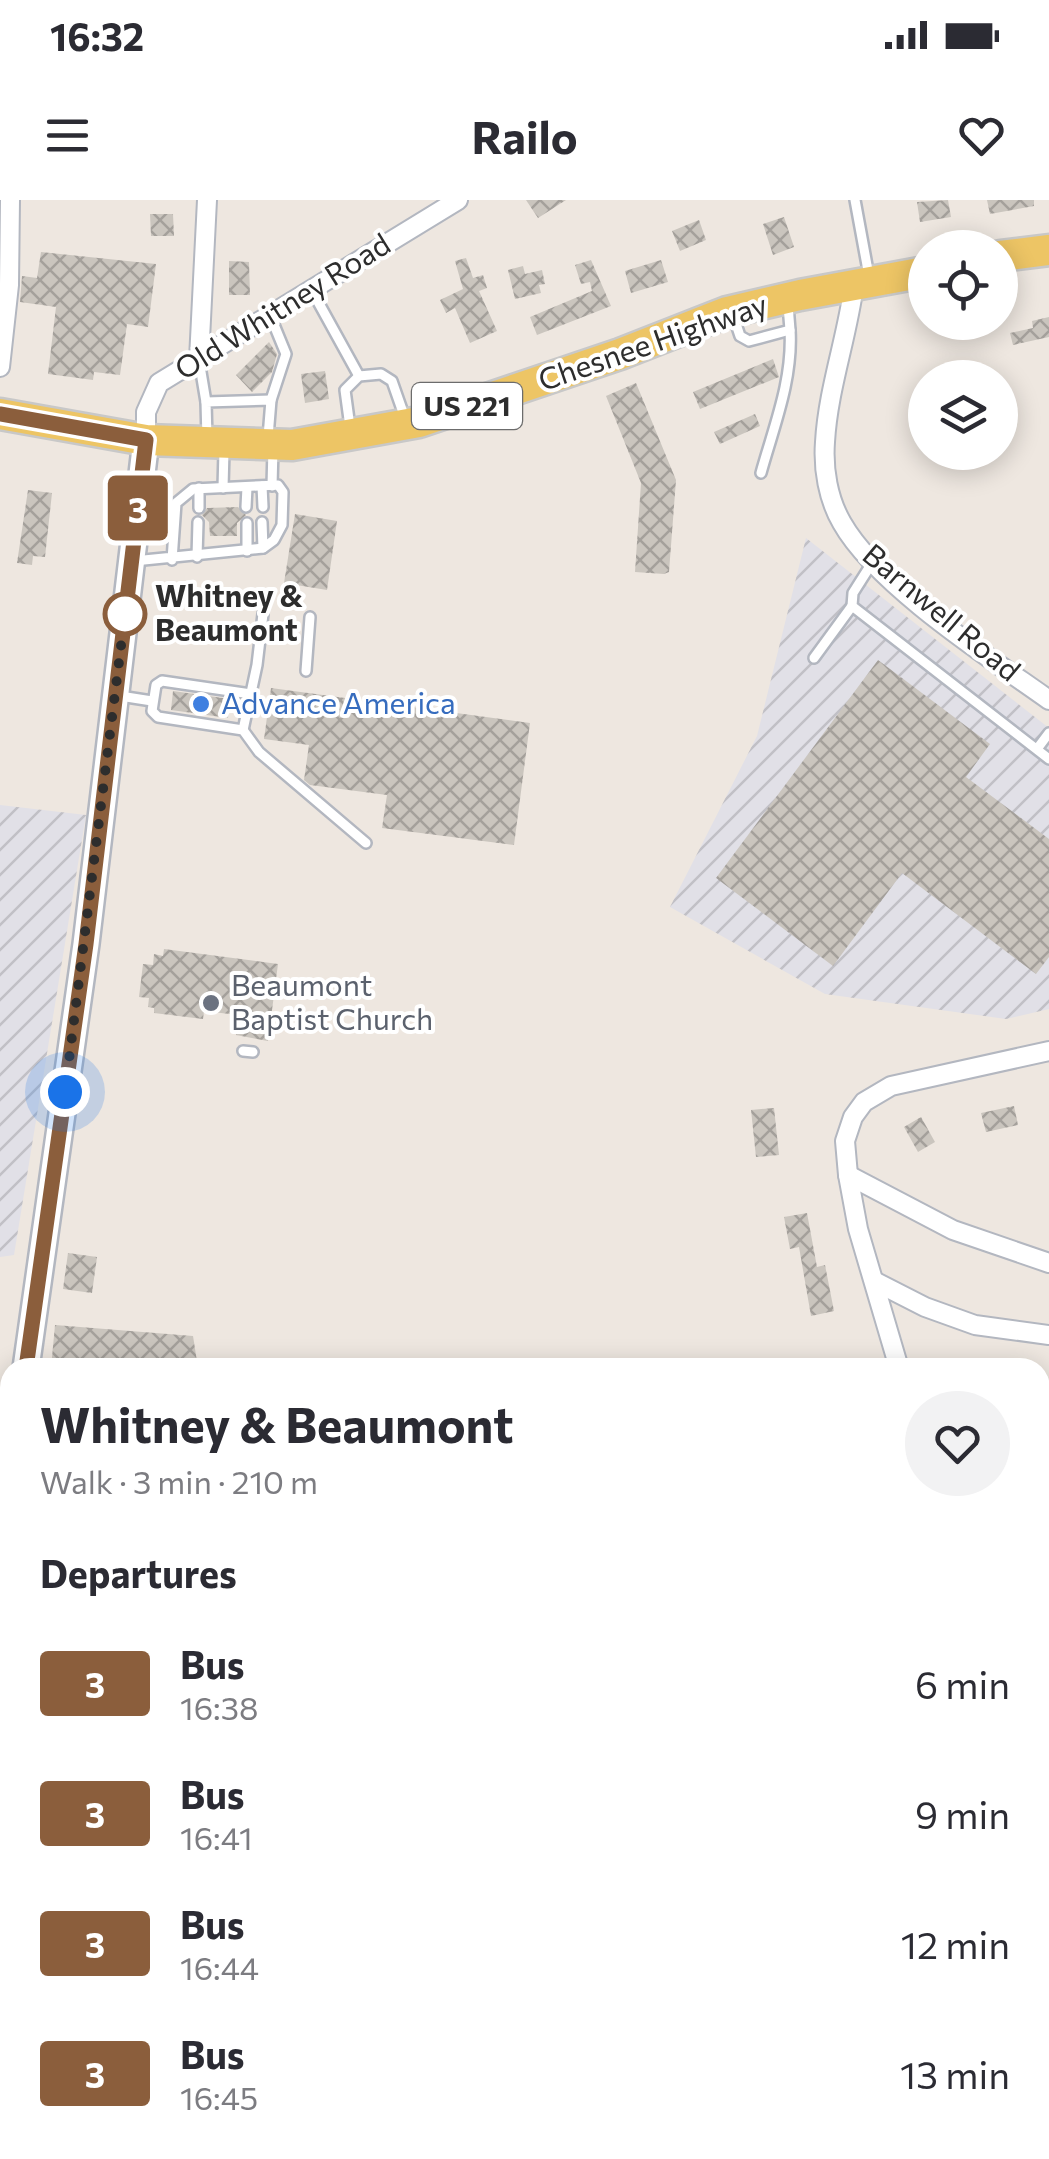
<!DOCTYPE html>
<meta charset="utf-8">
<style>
:root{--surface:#fff;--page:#f2f2f3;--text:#2b2b33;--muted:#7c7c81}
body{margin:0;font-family:Commissioner,sans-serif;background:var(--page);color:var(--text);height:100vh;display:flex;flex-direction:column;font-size:38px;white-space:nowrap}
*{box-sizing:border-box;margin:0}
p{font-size:32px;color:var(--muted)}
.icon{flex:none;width:55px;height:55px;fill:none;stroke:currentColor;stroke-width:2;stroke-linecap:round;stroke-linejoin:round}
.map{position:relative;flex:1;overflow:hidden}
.sheet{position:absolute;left:0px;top:1158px;width:1050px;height:802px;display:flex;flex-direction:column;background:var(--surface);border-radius:30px 30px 0 0;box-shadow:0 5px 25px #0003}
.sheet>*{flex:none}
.badge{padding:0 20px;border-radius:8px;font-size:35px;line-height:65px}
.buttons{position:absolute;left:908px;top:30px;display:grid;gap:20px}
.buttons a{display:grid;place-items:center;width:110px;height:110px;border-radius:50%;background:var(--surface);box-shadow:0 5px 25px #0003;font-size:50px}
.you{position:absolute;width:50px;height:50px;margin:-25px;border:8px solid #fff;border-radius:50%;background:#1a73e8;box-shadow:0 0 0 15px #1a73e833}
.map>.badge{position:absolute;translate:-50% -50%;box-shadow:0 0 0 5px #fff}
h2{padding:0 40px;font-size:38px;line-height:90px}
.round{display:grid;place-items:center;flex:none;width:105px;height:105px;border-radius:52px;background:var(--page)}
.headline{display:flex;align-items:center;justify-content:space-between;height:170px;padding:0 40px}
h1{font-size:48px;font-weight:700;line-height:75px}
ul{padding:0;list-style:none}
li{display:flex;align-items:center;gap:30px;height:130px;padding:0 40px}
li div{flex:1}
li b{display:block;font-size:38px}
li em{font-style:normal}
li .badge{min-width:110px;font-weight:700;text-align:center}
.status{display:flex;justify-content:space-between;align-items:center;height:70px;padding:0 50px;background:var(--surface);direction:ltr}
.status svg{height:28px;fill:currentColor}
header{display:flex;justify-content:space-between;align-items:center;height:130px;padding:0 40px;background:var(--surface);font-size:45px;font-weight:700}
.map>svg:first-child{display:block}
</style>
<div class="status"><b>16:32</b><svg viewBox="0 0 49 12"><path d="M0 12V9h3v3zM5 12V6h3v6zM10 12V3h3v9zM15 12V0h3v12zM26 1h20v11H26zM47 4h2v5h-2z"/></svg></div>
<header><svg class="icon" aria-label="menu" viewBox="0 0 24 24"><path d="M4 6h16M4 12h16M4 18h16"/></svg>Railo<svg class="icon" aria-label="heart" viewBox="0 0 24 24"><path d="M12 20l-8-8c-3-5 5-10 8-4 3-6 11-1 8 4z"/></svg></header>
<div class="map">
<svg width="1049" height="1959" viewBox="0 0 1049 1959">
<defs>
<pattern id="industrial-furrows" width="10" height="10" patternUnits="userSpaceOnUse" patternTransform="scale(2.5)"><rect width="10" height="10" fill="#e1e0e7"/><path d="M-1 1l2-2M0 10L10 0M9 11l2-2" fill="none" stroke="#c1c0c6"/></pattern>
<pattern id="building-cross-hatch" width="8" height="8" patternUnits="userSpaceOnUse" patternTransform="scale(2.5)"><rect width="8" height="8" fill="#cac5be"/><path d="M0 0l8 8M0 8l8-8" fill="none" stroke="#a4a09b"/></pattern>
</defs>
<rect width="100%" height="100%" fill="#eee7e0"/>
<g fill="url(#industrial-furrows)">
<polygon points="806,338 1049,528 1049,809 1006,819 825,794 670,707 757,536"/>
<polygon points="0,605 86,615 14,1055 0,1057"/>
<polygon points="10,1447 11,1950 0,1953 0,1506"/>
</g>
<g fill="url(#building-cross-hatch)">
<polygon points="526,0 566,0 538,18"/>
<polygon points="948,0 951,17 920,22 917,2"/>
<polygon points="987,0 1034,0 1034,6 990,14"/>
<polygon points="150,14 173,14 174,36 151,36"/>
<polygon points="784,17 794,47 773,55 763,24"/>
<polygon points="699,20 706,40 680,51 672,31"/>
<polygon points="41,52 156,64 148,127 127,124 120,175 94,172 93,180 48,174 56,107 20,102 22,76 37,78"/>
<polygon points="466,58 473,78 483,75 487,88 479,91 497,131 470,143 455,108 446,113 440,100 463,89 455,61"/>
<polygon points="591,60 611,106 537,135 530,117 592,91 590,82 581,84 575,65"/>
<polygon points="661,60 668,82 631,93 625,71"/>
<polygon points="229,61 249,62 250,95 229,95"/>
<polygon points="523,66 525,74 542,70 545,84 539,85 541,93 515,99 508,70"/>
<polygon points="1049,117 1049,137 1013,145 1010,133 1033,128 1032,121"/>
<polygon points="269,142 277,154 272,172 252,192 236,175"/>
<polygon points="773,159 779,177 700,209 693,192"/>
<polygon points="325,171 329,199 305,203 301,174"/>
<polygon points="636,183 676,280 669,372 664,374 635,372 641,283 606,196"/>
<polygon points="755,214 760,226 720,244 714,232"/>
<polygon points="28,290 52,293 45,357 33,356 32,365 17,363"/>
<polygon points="238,307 246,315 237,323 237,336 210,336 209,322 202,315 207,308"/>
<polygon points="295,314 337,321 327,390 284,383"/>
<polygon points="878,460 990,544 966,577 1049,639 1049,757 1036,774 902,673 833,766 716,678"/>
<polygon points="271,488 530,523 514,645 382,628 387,595 310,585 304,580 309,545 264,539"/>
<polygon points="173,491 230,499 228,518 171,510"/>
<polygon points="164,749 278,764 268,841 236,835 238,815 204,811 203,819 154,813 154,808 148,807 149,798 139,797 143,764 153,765 154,754 163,756"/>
<polygon points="1014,906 1018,925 986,932 981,913"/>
<polygon points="774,908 779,955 756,957 751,910"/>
<polygon points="921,917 935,942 918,952 904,927"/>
<polygon points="807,1013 817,1067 825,1065 834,1111 811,1116 799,1047 790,1049 784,1017"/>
<polygon points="68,1053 97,1057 92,1093 63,1089"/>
<polygon points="55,1125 193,1136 198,1168 51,1168"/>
</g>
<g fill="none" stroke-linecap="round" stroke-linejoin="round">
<g stroke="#b3b7c0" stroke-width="14">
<g id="lane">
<polyline points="855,0 869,76"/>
<polyline points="311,89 359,176"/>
<polyline points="270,115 286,154 271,200"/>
<polyline points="733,115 740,136 749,141 790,130 788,105"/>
<polyline points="199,160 206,202"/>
<polyline points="350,227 345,190 359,176 381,174 392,181 406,221"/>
<polyline points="207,239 206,202 271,200 268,237"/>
<path d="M761 273C774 226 793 180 790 130"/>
<polyline points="262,286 263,307"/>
<polyline points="272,286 273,248"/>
<polyline points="223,288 224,250"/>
<polyline points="246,307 247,287"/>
<polyline points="199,308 199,288"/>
<polyline points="140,313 174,315"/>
<polyline points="262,322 263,348"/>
<polyline points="247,323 247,351"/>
<polyline points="197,357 198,322"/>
<polyline points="134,361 263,348 274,340 282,325 283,292 278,285 193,289 176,303 172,360"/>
<polyline points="872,363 853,393 852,406 1049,559"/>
<polyline points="814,458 852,406"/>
<polyline points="306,471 310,417"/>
<polyline points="251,494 162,481 156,485 152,511 158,517 243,530 259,552 366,643"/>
<polyline points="120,496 152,501"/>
<polyline points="243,530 257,465 263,414"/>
<polyline points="1037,549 1049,533"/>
<polyline points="243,851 253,852"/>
<polyline points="0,1453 10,1454"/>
</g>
</g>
<g stroke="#b3b7c0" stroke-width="22">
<g id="street">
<path d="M854 85C847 138 828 189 825 242 823 269 828 299 842 323 877 385 990 458 1049 500"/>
<polyline points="199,159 207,0"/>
<polyline points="0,167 9,85 10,0"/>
<polyline points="146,240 146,212 159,183 458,0"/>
<polyline points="848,975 953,1030 1049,1063"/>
<polyline points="874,1081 925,1107 975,1125 1049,1135"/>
<polyline points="899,1168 858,1029 848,975 845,941 853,917 864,902 891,886 1049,851"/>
<polyline points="1040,1696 1049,1694"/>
<polyline points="711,1950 711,1959"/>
<polyline points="99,1959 112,1950"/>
</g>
</g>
<g stroke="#b3b7c0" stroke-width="30">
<g id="secondary">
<polyline points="26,1168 86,744 146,240"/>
<polyline points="0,1353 10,1283"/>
</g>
</g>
<g stroke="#c8c8c8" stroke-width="35">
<g id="primary">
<polyline points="1000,56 1049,50"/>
<polyline points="0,214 146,240 292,245 419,222 620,154 727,112 800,95 925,72"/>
</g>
</g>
<use href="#lane" stroke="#fff" stroke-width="9"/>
<use href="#street" stroke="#fff" stroke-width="18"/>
<use href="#secondary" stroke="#fff" stroke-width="25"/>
<use href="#primary" stroke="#edc565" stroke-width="30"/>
</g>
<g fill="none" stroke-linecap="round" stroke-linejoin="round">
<g stroke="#fff" stroke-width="22">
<polyline id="line" points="0,214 146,240 86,744 26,1168"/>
</g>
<use href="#line" stroke="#8b5e3c" stroke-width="15"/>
<polyline stroke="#2d2d2d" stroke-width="10" stroke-dasharray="0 18" points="65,892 125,414"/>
</g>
<circle fill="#fff" stroke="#8b5e3c" stroke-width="5" cx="125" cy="414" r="20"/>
<circle fill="#3f7fe0" stroke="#fff" stroke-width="4" cx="201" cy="504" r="10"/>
<circle fill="#6b7280" stroke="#fff" stroke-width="4" cx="211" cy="803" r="10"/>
<g text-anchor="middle" stroke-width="8" stroke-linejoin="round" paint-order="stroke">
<rect fill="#fff" stroke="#6c6c6c" stroke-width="2.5" x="412" y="183" width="110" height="46" rx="8"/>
<g font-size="28" font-weight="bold" fill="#2d2d2d">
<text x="467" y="216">US 221</text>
</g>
<g font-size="30" fill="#2d2d2d" stroke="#fff">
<text transform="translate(283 107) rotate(-32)" y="10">Old Whitney Road</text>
<text transform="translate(653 143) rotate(-19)" y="10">Chesnee Highway</text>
<text transform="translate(941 413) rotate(40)" y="10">Barnwell Road</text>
</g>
<g font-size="30" font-weight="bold" fill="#2d2d2d" stroke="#fff" text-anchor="start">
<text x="155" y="407">Whitney &amp;<tspan x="155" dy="34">Beaumont</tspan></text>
</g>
<g font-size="30" fill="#366cbe" stroke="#fff" text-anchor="start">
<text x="221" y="514">Advance America</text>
</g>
<g font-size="30" fill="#5b616d" stroke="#fff" text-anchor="start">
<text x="231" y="796">Beaumont<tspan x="231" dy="34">Baptist Church</tspan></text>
</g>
</g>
</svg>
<div class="buttons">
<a><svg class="icon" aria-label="locate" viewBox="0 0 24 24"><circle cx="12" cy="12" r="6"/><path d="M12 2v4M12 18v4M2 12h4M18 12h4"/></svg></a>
<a><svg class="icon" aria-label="layers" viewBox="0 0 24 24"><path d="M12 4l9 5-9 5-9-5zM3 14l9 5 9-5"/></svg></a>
</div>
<div class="you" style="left:65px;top:892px"></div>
<b class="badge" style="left:138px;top:308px;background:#8b5e3c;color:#fff">3</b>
<section class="sheet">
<div class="headline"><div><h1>Whitney &amp; Beaumont</h1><p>Walk · 3 min · 210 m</p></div><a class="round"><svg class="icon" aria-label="heart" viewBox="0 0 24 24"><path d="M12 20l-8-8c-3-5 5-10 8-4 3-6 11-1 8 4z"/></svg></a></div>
<h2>Departures</h2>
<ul>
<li><span class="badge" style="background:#8b5e3c;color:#fff">3</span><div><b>Bus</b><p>16:38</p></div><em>6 min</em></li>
<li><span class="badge" style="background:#8b5e3c;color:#fff">3</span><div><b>Bus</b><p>16:41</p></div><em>9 min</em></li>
<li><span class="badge" style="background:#8b5e3c;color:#fff">3</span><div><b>Bus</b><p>16:44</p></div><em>12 min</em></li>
<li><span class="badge" style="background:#8b5e3c;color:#fff">3</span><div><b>Bus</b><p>16:45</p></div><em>13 min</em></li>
</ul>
</section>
</div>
